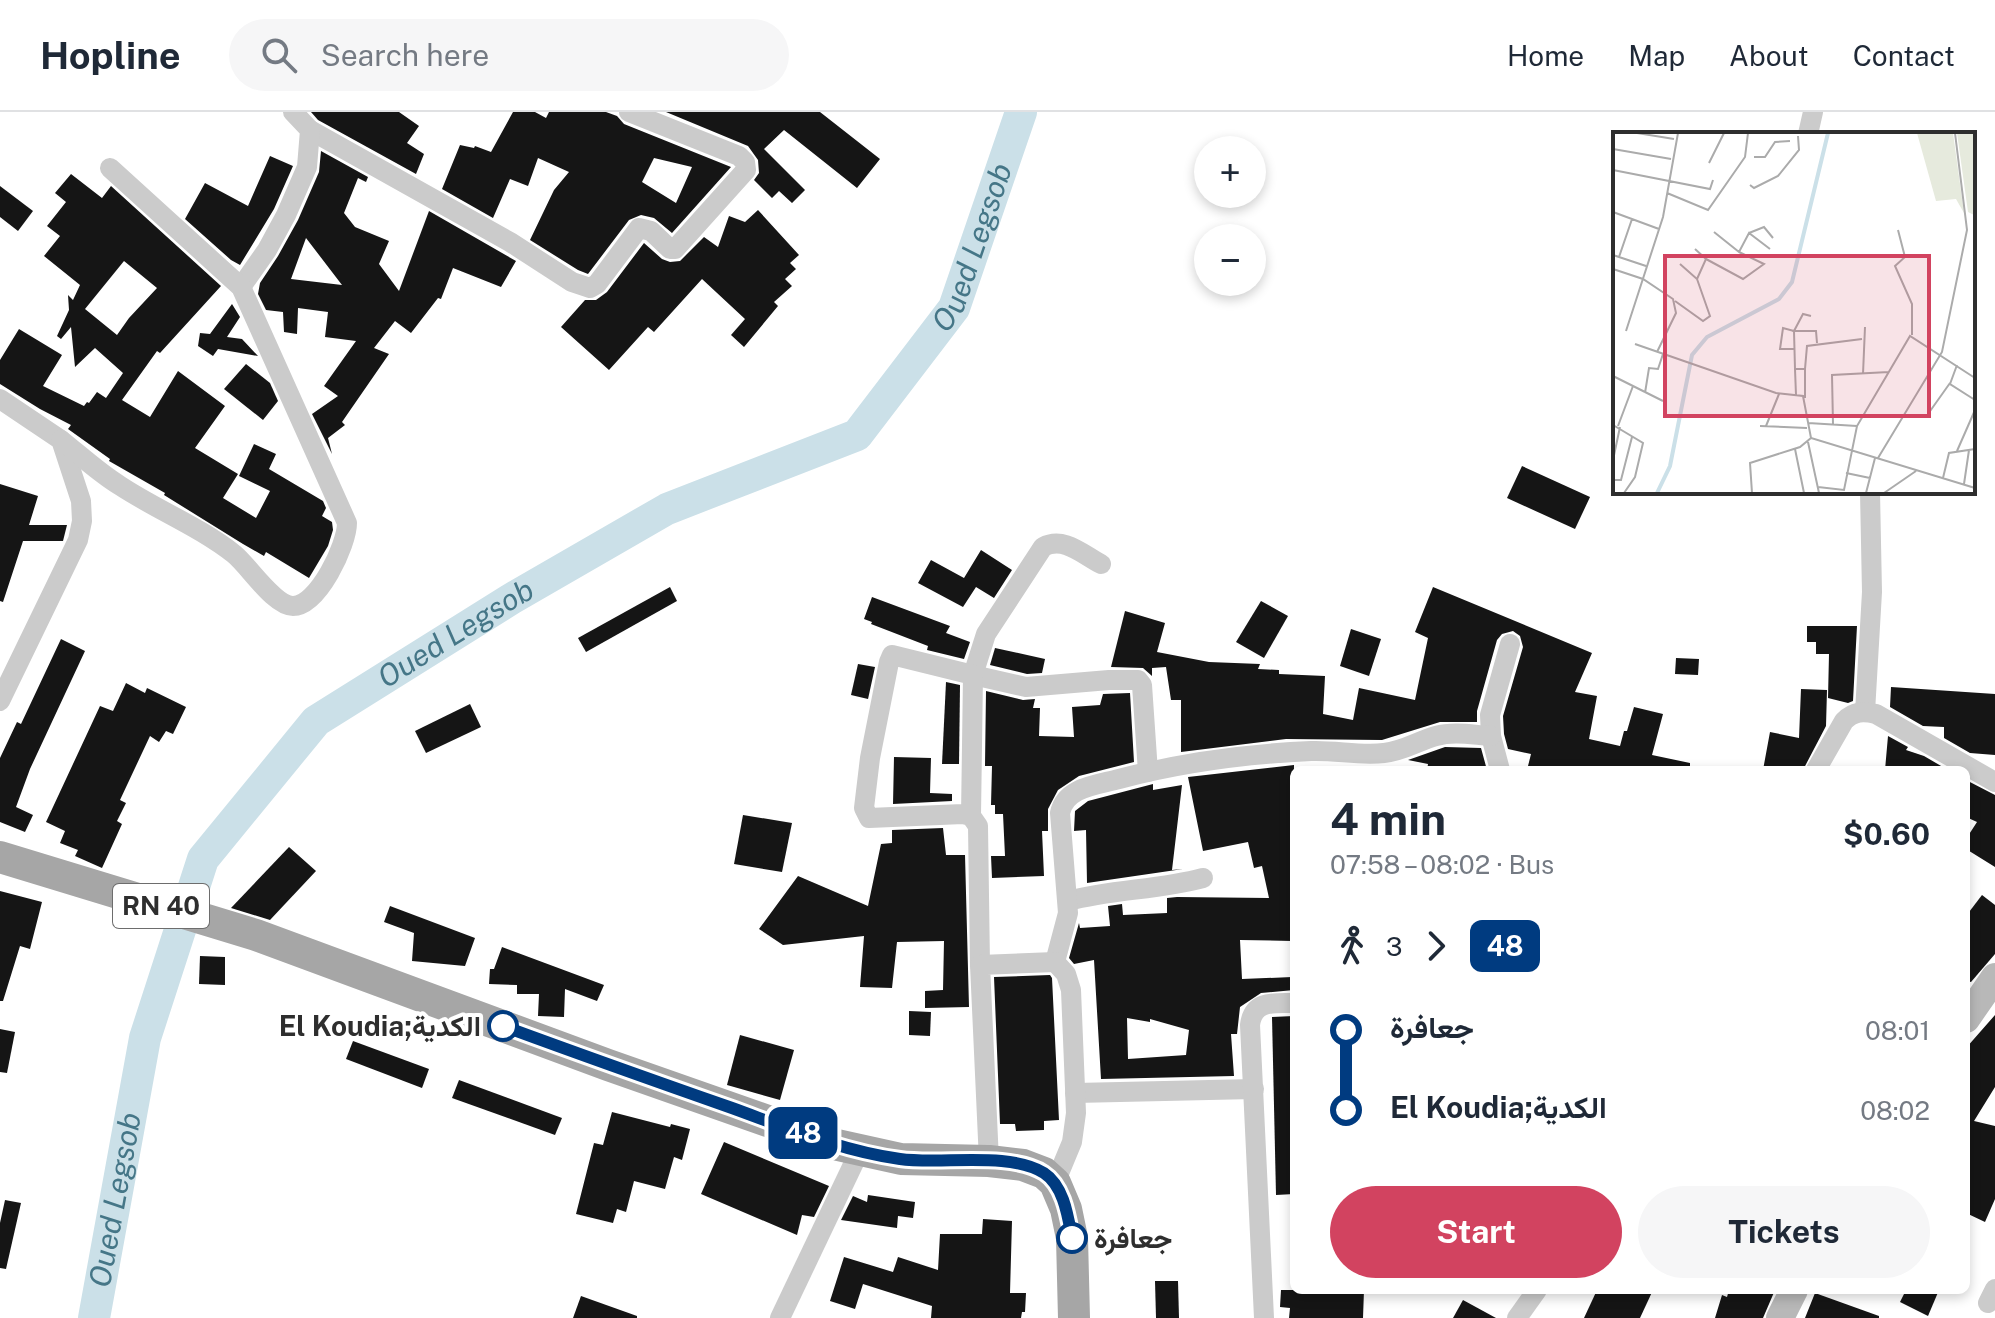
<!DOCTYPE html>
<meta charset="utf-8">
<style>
:root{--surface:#fff;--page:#f6f6f7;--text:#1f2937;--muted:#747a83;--line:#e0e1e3;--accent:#d24360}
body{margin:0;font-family:"Public Sans",Vazirmatn,sans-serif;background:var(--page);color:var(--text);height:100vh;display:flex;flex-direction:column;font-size:30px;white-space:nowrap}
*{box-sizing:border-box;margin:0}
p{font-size:26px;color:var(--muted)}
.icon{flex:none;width:44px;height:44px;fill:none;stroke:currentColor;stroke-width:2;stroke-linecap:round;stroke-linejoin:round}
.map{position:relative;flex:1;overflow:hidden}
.side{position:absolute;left:1290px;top:654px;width:680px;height:528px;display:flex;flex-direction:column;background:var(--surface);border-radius:12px;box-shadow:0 4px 12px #0003}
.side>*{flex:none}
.badge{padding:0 16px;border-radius:12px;font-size:28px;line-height:52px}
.fabs{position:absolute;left:1194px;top:24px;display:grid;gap:16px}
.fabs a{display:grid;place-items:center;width:72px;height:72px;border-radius:50%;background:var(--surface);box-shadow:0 4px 12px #0003;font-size:40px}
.map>.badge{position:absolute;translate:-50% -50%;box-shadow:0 0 0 4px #fff}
.legs{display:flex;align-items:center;gap:12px;height:88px;padding:0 40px;font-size:26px}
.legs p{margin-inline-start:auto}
.headline{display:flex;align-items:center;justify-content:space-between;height:136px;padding:0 40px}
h1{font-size:44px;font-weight:700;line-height:60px}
.button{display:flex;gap:16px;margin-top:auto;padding:16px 40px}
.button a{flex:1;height:92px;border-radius:48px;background:var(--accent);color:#fff;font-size:32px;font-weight:700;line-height:92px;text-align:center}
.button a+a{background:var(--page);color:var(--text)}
ul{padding:0 40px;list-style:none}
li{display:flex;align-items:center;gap:28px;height:80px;font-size:30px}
li i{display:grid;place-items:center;width:12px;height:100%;margin:0 10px;background:currentColor}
li i::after{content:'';width:20px;height:20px;margin:-10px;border:6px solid;border-radius:50%;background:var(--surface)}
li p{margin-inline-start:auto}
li:first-child i{background:linear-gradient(#0000 50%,currentColor 0)}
li:last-child i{background:linear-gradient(currentColor 50%,#0000 0)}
header{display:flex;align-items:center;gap:48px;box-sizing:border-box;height:112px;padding:0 40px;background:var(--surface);border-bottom:2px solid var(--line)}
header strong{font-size:38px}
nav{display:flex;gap:44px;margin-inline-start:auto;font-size:28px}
.search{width:560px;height:72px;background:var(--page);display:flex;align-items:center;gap:20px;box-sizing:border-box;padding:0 28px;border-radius:44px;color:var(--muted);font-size:30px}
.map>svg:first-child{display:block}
</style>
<header>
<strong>Hopline</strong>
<div class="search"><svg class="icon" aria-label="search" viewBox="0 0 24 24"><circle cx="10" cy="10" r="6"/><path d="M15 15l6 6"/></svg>Search here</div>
<nav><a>Home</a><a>Map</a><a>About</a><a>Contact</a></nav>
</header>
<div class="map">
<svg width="1995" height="1206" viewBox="0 0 1995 1206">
<rect width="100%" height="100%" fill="#fff"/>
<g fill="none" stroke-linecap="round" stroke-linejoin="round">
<path stroke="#cbe0e8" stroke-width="32" id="s1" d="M94 1206 145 926 203 747 316 609 511 487 667 397 857 323 954 196 1021 0"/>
</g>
<g fill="#151515" fill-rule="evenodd">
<polygon points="311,0 399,0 419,14 407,31 424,42 416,62 318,8"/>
<path d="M513 0H535L546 6 549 0H606L617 4 624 12 731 55 672 121 654 106 641 103 629 108 588 162 578 158 530 128 554 78 569 60 538 46 528 74 510 67 493 106 442 77 460 33 474 36 475 34 491 40ZM654 46 692 55 676 91 642 70Z"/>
<polygon points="666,0 820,0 880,47 857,76 784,18 764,37 805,78 792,91 779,79 772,86 754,68 759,61 758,48 748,34"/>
<path d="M321 39 368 65 366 70 358 66 344 101 355 115 389 129 379 152 399 179 429 99 516 149 501 175 453 156 441 187 438 186 411 221 395 209 374 236 389 242 342 310 345 313 328 326 332 342 312 302 338 284 324 274 356 229 325 225 328 200 298 196 297 222 284 220 283 200 266 198 258 182 260 171 278 144 298 108 319 60ZM306 126 342 173 291 167Z"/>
<polygon points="270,44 293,54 274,97 240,153 231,148 185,107 205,71 248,94"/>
<path d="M71 62 102 86 111 74 221 174 160 241 157 239 122 288 150 305 178 259 225 294 195 336 238 362 223 386 256 406 270 379 239 364 254 332 276 342 269 357 323 389 326 396 322 404 332 410 333 418 328 434 309 466 266 440 264 444 243 432 164 383 165 381 109 349 110 347 68 317 71 313 40 297 0 272V248L19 217 62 243 43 274 84 294 87 290 89 291 97 280 106 286 123 261 95 236 75 255 71 215 61 227 57 224 69 198 68 183 73 188 80 173 44 144 60 124 47 114 66 90 55 81ZM124 149 157 176 129 206 117 223 85 197Z"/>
<polygon points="0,74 33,99 18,119 0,105"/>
<polygon points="758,98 799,143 790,151 796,157 785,167 792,174 774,190 778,194 744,235 731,223 745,207 702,167 654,220 648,215 609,258 561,215 585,188 596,188 607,180 644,131 662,147 670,150 680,149 704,125 718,135 729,104 745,110"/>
<polygon points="232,192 240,205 227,225 242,227 258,244 218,237 213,244 198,234 200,221 210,222"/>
<polygon points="246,252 270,271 278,289 263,308 224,277"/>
<polygon points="1522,354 1590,385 1575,417 1507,386"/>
<polygon points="0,372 38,384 29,413 67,413 63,429 23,429 3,490 0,489"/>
<polygon points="981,438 1012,458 994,486 976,475 963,495 918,471 931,448 964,466"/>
<polygon points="670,475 677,489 586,540 578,526"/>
<polygon points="1433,475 1592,541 1575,580 1597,584 1589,627 1620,634 1624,619 1627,619 1634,595 1663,602 1652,643 1690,651 1690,658 1527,658 1531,642 1508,637 1504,622 1503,604 1523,535 1520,524 1513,519 1502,522 1497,528 1477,599 1477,610 1440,610 1382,628 1286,627 1181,640 1181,588 1171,588 1166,555 1152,556 1152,564 1143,556 1111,555 1125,499 1165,511 1157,540 1209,550 1260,552 1258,557 1279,558 1279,562 1325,564 1323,602 1353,608 1359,576 1415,588 1428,526 1415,520"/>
<polygon points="872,485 950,514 946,521 970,530 964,547 927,538 928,534 871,512 872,510 864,507"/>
<polygon points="1261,489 1288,504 1264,546 1236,530"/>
<polygon points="1807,514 1857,514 1853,589 1848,591 1828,586 1829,542 1816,542 1816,530 1807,530"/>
<polygon points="1351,517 1381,527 1369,564 1340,554"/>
<polygon points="61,527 85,539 30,657 16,695 33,703 25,720 0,710 0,646 17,610 21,612"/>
<polygon points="995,536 1045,547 1042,561 1027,562 990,553"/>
<polygon points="1676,546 1699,547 1698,563 1675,562"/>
<polygon points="858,552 875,555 868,587 851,583"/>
<polygon points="946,570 960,573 959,652 942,652"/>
<polygon points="126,571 145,581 147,576 186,595 173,622 166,619 159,630 150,624 120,688 126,691 117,709 122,712 102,756 75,744 78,738 60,731 65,719 46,710 100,594 113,599"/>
<polygon points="1891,575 1995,582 1995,643 1970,641 1944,626 1944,615 1923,614 1890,595"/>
<polygon points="1801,577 1827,578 1826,614 1803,658 1763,658 1770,620 1799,626"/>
<polygon points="986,579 1023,588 1035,587 1033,596 1040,596 1039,624 1074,625 1072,595 1100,593 1103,582 1130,581 1134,650 1079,664 1058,678 1048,697 1048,719 1042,719 1044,764 992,766 991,744 1005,744 1003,702 995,702 995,693 991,693 992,654 985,654"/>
<polygon points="470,592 481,615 426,641 415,619"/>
<polygon points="1888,624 1908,635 1906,638 1924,644 1948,658 1885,658"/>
<polygon points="1445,635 1481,636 1487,658 1427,658 1428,652 1408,648"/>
<polygon points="894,645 931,646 930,681 952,682 952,689 893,692"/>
<path d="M1294 653 1292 829 1240 828 1242 867 1292 865 1294 878 1261 881 1240 895 1237 922H1231L1234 964 1101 967 1094 848 1074 852 1069 846 1079 811 1080 816 1110 814 1108 794 1122 792 1123 803 1167 801V786L1177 785 1269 786 1262 754 1254 756 1248 730 1203 739 1188 665ZM1127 906 1150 910V907L1189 918 1186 943 1128 947Z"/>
<polygon points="1966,668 1995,683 1995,755 1966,737 1966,727 1977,710 1966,705"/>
<polygon points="1153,672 1153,678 1182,673 1172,758 1183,757 1087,771 1086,718 1074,719 1075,699 1088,689"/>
<polygon points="743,703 792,711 782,760 734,752"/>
<polygon points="943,716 946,743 965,743 969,895 925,896 925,879 943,878 944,829 897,830 892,876 860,875 864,824 783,833 759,817 798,764 868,794 881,732 892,731 892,718"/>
<polygon points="289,735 316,759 270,808 231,796"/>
<polygon points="0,779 42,790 30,837 20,834 3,889 0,889"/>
<polygon points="1982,783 1995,793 1995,842 1971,870 1966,869 1966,804"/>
<polygon points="390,794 475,826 465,854 412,849 414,821 384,810"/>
<polygon points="502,835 604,873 597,889 565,877 564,905 538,904 539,882 517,882 517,873 489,872 490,857 494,857"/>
<polygon points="200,844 225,845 225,873 199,872"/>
<polygon points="1050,863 1052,866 1059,1008 1044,1009 1044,1018 1016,1019 1015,1012 1000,1012 994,865"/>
<polygon points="909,899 931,900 930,924 909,923"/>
<polygon points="1995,903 1995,975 1974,1009 1995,1014 1995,1087 1985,1110 1966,1101 1966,936"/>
<polygon points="1294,904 1294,1082 1276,1083 1272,905"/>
<polygon points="0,917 15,920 7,961 0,960"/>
<polygon points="740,923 794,938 780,988 727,973"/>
<polygon points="353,929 429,957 422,976 346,947"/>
<polygon points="459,968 562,1006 555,1023 452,986"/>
<polygon points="612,1000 670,1015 671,1012 690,1017 682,1048 674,1045 665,1077 634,1069 626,1100 617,1097 613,1111 576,1102 594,1031 603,1033"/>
<polygon points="724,1030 829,1074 814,1105 802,1103 797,1123 701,1082"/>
<polygon points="868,1083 915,1090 913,1106 898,1104 897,1116 841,1108 853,1084 867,1090"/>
<polygon points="5,1088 21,1091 6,1157 0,1156 0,1111"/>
<polygon points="983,1107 1012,1109 1010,1181 1026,1181 1025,1200 1022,1200 1021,1206 931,1206 932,1194 863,1172 855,1197 830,1189 844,1145 893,1160 898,1145 938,1158 940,1122 982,1122"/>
<polygon points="1155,1169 1178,1169 1179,1206 1156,1206"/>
<polygon points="1281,1178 1364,1178 1363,1206 1289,1206 1290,1196 1280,1195"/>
<polygon points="1597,1178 1653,1178 1640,1206 1584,1206"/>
<polygon points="1729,1178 1775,1178 1763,1206 1715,1206 1722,1183 1727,1185"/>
<polygon points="1906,1178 1939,1178 1928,1204 1900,1190"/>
<polygon points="1815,1181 1879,1204 1879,1206 1805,1206"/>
<polygon points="581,1184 637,1204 637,1206 573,1206"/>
<polygon points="1463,1188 1496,1206 1453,1206"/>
</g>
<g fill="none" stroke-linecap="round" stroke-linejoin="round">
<g stroke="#cbcbcb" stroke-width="20">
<polyline points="310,18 510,130 572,170 590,176 597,172 639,116 651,119 670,137 675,137 746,58 745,50 739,44 629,0"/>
<polyline points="1808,22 1813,0"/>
<polyline points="241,175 267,138 286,103 307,55 310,18 293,0"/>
<polyline points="0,287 61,328 81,389 82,409 78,428 0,589"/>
<path d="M61 328C80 343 98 360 119 373 155 397 200 415 234 442 249 454 274 494 293 494 318 494 347 433 347 411L241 175 110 56"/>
<path d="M1101 452C1082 442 1064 424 1043 435L986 522 973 563 1026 575 1109 568H1138L1142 573 1148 660"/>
<polyline points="1865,600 1872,480 1870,380"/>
<polyline points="1500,658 1491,624 1490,603 1510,532"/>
<path d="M1816 658 1844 609C1854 599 1863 599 1876 602L1995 670"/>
<polyline points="971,704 963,702 869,706 864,696 870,646 889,550 892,543 973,563 971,704 978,714 980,853"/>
<path d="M1068 789C1113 777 1159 778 1203 766"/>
<path d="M1055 850 1068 801 1060 701C1065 675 1097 673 1119 667 1183 650 1245 642 1311 639 1336 638 1360 644 1384 641 1404 639 1418 629 1436 624 1454 619 1473 623 1491 624"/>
<polyline points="1075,981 1254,977"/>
<polyline points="989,1049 980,853 1055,850 1066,862 1071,878 1076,1001 1072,1030 1055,1071"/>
<polyline points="1988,1191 1995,1177"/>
<polyline points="780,1206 860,1038"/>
<path d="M1264 1206 1250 913C1253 888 1274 891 1294 891"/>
<polyline points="1517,1206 1537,1178"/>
</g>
<g stroke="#b8b8b8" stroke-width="28">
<polyline points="1966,907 1995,865"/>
<polyline points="1780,1206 1794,1178"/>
</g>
<polyline stroke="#a6a6a6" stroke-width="32" points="0,745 256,823 608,953 833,1032 901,1047 989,1049 1023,1053 1044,1061 1055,1071 1066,1097 1072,1126 1074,1206"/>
</g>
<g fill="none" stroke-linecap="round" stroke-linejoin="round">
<g stroke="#fff" stroke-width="18">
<path id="line-1" d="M503 914C579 942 655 969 732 996 787 1016 842 1039 900 1047 940 1053 1009 1039 1044 1061 1064 1074 1068 1105 1072 1126"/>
</g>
<use href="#line-1" stroke="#003b80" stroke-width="12"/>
</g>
<g fill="#fff" stroke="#003b80" stroke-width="4">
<circle cx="503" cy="914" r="14"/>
<circle cx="1072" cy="1126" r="14"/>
</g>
<g text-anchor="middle" stroke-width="8" stroke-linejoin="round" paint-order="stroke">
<rect fill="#fff" stroke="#6d6d6d" stroke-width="2" x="113" y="772" width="96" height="44" rx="6"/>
<g font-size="26" font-weight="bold" fill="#2e2e2e">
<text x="161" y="803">RN 40</text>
</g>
<g font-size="28" font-weight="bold" fill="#2e2e2e" stroke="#fff" text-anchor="end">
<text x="481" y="924">El Koudia;الكدية</text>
<text x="1094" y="1136" text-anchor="start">جعافرة</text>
</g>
<g font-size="30" font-style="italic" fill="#457687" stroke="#fff">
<text dy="10" stroke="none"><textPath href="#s1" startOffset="1488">Oued Legsob</textPath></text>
<text dy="10" stroke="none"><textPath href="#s1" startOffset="816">Oued Legsob</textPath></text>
<text dy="10" stroke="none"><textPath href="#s1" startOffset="120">Oued Legsob</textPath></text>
</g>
</g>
<g transform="translate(1613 20)">
<rect width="362" height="362" fill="#fff"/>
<path d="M304 1H340L351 81 343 67 323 69ZM344 1H362L361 83 355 80Z" fill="#e6eadd"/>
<path fill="none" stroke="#cbe0e8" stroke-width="4" d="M44 361 57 334 79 223 94 205 166 167 179 150 215 1"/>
<path fill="none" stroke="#ababab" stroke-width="2" d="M24 1 61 7M0 17 58 27M141 25H152L162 10 177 9M96 31 111 1M0 38 97 57 100 48M137 53 141 56 165 44 186 18 185 4M54 61 95 78 132 25 135 1M0 80 46 97M285 98 292 125 282 134 299 172V203M101 100 126 120 136 101 157 117M136 101 151 95 160 106M82 117 93 127 84 147M0 123 33 134M6 125 19 87M93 127 130 147 151 132 126 120M0 137 30 147 60 167 63 181 44 220M62 169 90 189 97 184 84 147 67 132M198 184 190 182 181 199H203L204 211M13 199 50 85 65 1M22 212 163 261 190 264 198 306 362 356M181 217H167L170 196 181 199 182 237M344 233 337 252 362 268M192 237 194 214 249 207M250 242 252 195M0 244 50 269M32 261 36 236 45 237 50 222M183 263 182 237H192V266M315 282 337 251M195 291 244 294M220 292 219 243 276 240M0 293 30 311 22 345 11 361M5 294 20 254M147 294 194 296M153 294 166 262M195 310 206 361M182 317 191 361M344 319 362 278M265 326 329 220 354 98 342 1M0 328 7 295M233 341 257 346M330 346 336 321 362 317M0 348H8L19 305M351 352 356 318M205 355 231 358 244 294 297 204 362 246M139 361 137 331 187 315 198 306M253 361 262 326M271 361 303 339"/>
<path fill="#d24360" fill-opacity="0.15" stroke="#d24360" stroke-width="4" d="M52 124H316V284H52Z"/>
<rect width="362" height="362" fill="none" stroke="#2e2e2e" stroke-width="4"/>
</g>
</svg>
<div class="fabs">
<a>+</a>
<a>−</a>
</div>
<b class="badge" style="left:803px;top:1021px;background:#003b80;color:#fff">48</b>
<section class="side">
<div class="headline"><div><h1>4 min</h1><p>07:58 – 08:02 · Bus</p></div><b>$0.60</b></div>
<div class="legs"><svg class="icon" aria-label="walk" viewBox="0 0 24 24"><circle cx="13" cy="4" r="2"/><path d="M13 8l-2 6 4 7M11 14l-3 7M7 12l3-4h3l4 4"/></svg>3<svg class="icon" aria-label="forward" viewBox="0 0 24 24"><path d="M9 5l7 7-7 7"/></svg><b class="badge" style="background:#003b80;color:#fff">48</b></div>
<ul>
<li><i style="color:#003b80"></i><b>جعافرة</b><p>08:01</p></li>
<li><i style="color:#003b80"></i><b>El Koudia;الكدية</b><p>08:02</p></li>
</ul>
<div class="button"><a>Start</a><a>Tickets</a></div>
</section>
</div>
